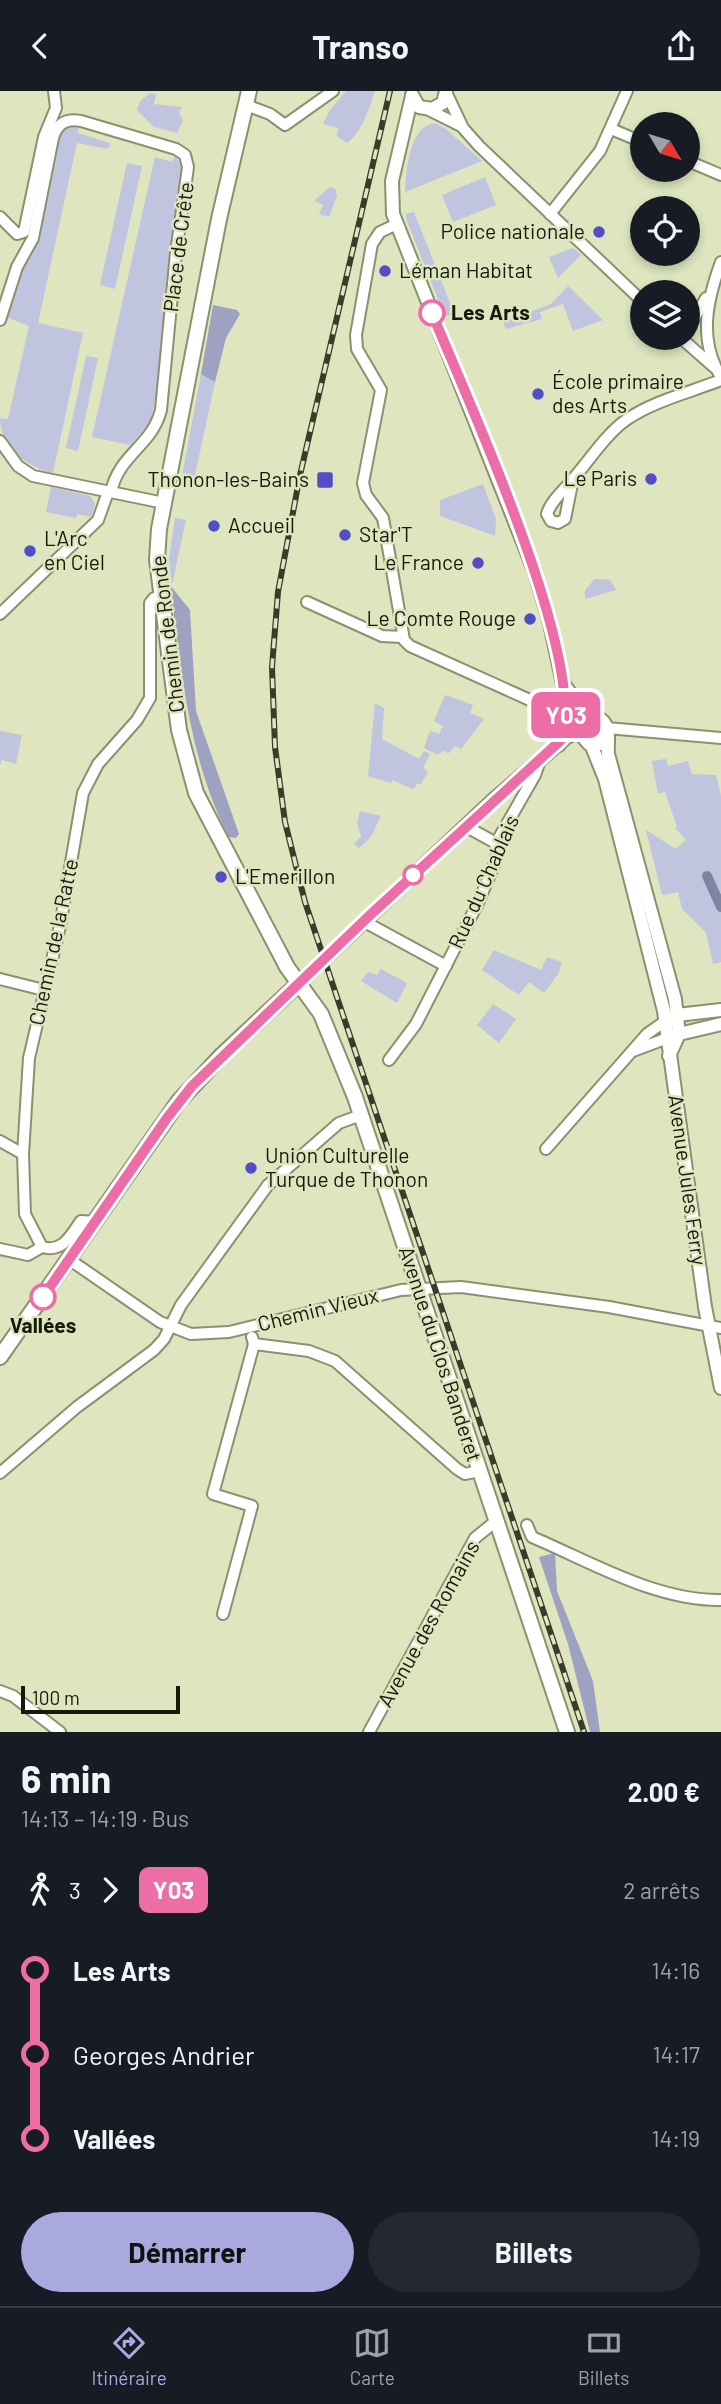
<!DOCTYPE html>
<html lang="fr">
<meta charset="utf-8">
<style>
:root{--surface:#171b24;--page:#242831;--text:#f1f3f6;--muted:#9ea1a6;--line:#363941;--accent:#a9a9e0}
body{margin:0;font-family:Barlow,sans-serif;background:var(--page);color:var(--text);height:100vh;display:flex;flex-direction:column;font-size:26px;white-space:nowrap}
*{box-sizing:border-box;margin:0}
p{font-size:23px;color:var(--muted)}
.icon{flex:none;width:38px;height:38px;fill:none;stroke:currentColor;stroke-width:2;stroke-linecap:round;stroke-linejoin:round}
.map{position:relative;height:1641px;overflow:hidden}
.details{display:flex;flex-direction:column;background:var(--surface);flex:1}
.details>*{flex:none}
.badge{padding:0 14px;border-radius:10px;font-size:24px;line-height:46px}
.needle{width:46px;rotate:128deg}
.buttons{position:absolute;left:630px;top:21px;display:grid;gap:14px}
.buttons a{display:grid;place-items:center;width:70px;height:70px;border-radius:50%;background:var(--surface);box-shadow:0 4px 10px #0003;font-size:35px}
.scale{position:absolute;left:21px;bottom:18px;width:159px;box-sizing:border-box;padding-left:7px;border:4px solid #17190b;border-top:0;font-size:19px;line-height:24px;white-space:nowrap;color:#17190b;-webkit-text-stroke:5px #dee5bf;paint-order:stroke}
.map>.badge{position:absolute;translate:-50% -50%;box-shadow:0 0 0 4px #fff}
.legs{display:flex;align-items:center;gap:10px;height:77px;padding:0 21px;font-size:23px}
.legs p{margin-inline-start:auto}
.head{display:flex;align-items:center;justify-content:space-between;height:119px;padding:0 21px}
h1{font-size:38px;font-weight:700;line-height:52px}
.primary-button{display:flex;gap:14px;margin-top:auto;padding:14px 21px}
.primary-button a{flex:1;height:80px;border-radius:42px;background:var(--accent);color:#111;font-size:28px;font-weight:700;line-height:80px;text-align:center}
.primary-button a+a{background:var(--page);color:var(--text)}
ul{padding:0 21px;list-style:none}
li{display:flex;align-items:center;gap:24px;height:84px;font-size:26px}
li i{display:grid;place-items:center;width:10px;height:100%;margin:0 9px;background:currentColor}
li i::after{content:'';width:18px;height:18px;margin:-9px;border:5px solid;border-radius:50%;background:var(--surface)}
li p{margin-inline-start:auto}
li:first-child i{background:linear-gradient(#0000 50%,currentColor 0)}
li:last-child i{background:linear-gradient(currentColor 50%,#0000 0)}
header{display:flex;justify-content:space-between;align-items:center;height:91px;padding:0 21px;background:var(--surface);font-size:32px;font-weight:700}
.menu{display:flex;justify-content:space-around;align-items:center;height:98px;border-top:2px solid var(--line);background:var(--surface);font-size:19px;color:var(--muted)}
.menu a{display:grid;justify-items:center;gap:4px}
.menu .on{color:var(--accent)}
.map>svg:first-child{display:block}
</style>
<header><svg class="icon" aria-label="back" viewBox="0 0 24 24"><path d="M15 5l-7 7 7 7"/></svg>Transo<svg class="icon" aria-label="share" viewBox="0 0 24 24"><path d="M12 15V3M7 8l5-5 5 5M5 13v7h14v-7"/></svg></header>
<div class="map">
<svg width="721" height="1641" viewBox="0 0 721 1641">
<rect width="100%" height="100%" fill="#dee5bf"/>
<g fill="#c0c4df">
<path d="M346 0H375C370 16 361 43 347 52L337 45 338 37 323 33 330 19Z"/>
<polygon points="150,2 156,3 154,13 182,16 179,21 183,30 177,42 154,36 137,19 140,10"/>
<path d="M435 32 446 38 482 70 405 101C406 80 409 35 435 32Z"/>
<path d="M69 34H79L78 42 110 52 108 58 77 52 38 232 83 242 53 382C29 377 0 356 0 327L8 328 29 235 4 225 13 205 57 43Z"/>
<polygon points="175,64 181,75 157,301 150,332 130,354 92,346 155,66 172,71"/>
<polygon points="127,72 142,75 115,198 100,194"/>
<polygon points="485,86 496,114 453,131 442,104"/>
<polygon points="330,96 336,99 337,105 329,126 319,123 323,114 314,110"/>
<polygon points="414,121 454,222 445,226 407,130 406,123"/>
<polygon points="573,157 581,164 558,187 549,166"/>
<polygon points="568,195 603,229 573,240 563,213 540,221 542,228 506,238 503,231 551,213"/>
<polygon points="86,265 98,267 78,360 66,357"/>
<polygon points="201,283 215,291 192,398 180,396"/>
<polygon points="483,393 496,428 495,445 440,425 440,409"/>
<polygon points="51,396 90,405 95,413 91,426 77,423 76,427 46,421"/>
<polygon points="175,427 186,429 172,494 169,468"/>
<polygon points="595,488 610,489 616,499 585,508 585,499"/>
<polygon points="445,604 473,614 470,622 484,628 461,658 455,655 449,662 443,660 438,664 424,657 430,640 439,643 443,635 434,630"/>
<polygon points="375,612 384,617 382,648 419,668 424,660 430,663 423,677 428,681 421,693 417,693 413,698 392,689 391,692 368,685"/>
<polygon points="0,640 22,644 16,673 2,669 0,674"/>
<polygon points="666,668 668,675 688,670 692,683 716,684 721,705 721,871 713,873 706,842 682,818 678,801 662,804 646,739 676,758 686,749 675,737 677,736 665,701 658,703 652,670"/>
<polygon points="360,720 381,725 371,746 359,757 354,753 361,746 357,731"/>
<polygon points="494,859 541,879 547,866 562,871 558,883 544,902 529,891 519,904 482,879"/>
<polygon points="381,878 407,892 397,912 361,890 368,881 377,884"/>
<polygon points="493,913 516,928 499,952 477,934"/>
</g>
<g fill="#9ea2c0">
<polygon points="213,214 237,219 240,223 226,247 215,291 201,283"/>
<path d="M170 494 190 519 196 620 239 743 236 747 229 746C188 667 182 581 170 494Z"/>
<polygon points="555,1462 557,1500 593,1590 600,1641 590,1641 568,1553 539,1466"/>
</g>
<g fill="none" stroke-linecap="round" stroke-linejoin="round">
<polyline stroke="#8084a1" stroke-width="10" points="707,785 721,816"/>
<g stroke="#8b916f" stroke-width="14">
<g id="minor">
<polyline points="446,1 463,37 479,55 642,210"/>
<polyline points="246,14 270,23 285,34 333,0"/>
<polyline points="429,19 461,35"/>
<polyline points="611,38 642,51"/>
<polyline points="688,70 721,84"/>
<polyline points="550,123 600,60 627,0"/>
<polyline points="0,126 17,143 24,141 44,46 56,17 54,0"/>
<polyline points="397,133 380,141 372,153 356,244 357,258 381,299 363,392 366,404 383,427 404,549 410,555 532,610 567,611"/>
<path d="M721 171C707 209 698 249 721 286"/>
<path d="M0 229 17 176 33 147 53 47C57 33 66 27 81 30L176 58 185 64 188 76 176 162 161 319C152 355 119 363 111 401"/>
<polyline points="688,238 706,207"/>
<polyline points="681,247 714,276"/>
<polyline points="0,350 18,375 33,385 164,412"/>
<path d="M573 388 565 428 558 432 551 430 547 423C550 411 564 399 572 389 589 370 606 343 626 329 653 310 691 301 721 289"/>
<polyline points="307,511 382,545 403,546"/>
<polyline points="0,523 98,429 108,401"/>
<polyline points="607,637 721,647"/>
<polyline points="465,735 496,752"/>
<polyline points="363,830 446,875"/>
<polyline points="0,888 44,899"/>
<polyline points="633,960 673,945"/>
<polyline points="389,969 416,933 478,812 497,767 496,752 535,684 540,670"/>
<polyline points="0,1050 23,1063"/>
<polyline points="546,1058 647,943 671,926"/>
<path d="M94 1131 81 1130C70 1145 63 1162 42 1156L25 1123 23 1063 29 967 60 835 83 702 98 673 137 629 150 607V512L154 507 162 505"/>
<polyline points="0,1158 28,1164 42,1156"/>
<polyline points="70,1169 160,1231 191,1243 229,1241 401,1199 461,1196 609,1216 721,1237"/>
<polyline points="252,1246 254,1253 309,1260 335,1270 457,1378 465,1383 479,1380"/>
<polyline points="0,1382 77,1316 154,1259 164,1248 181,1214 268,1094 339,1032 361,1024"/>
<path d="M527 1434 532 1446C591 1471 656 1510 721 1509"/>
<polyline points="223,1523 252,1415 213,1403 254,1253"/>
<polyline points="0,1600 13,1605 60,1641"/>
<polyline points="369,1641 475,1447 496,1430"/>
</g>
</g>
<g stroke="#8b916f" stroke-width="16">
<g id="tertiary">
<polyline points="412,4 419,16 432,18 443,12 446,0"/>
<polyline points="412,5 392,90 393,123 534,479 549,528 567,611 582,636"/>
<polyline points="565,595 580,615 597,628"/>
<path d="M606 646 600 653H589L582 645C581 630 599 619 606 635 610 642 607 655 608 663L675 908 679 943 669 965"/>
<polyline points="591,653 605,688 664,920 705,1216 721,1297"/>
<polyline points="559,654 566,613"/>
<polyline points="298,893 494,708 567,646 581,639"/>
<polyline points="677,924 721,919"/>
<polyline points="679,943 721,933"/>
</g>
</g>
<g stroke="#8b916f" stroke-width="18">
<g id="secondary">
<polyline points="249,0 219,128 159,438 157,469 179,639 196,702 287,876 321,923 355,1006 567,1641"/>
<polyline points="0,1266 179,1010 222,964 298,893"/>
</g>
</g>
<use href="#minor" stroke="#fff" stroke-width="10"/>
<use href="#tertiary" stroke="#fff" stroke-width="12"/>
<use href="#secondary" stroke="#fff" stroke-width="14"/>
<g stroke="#393c2a" stroke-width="6">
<polyline id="rail" points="390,0 300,384 278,501 272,576 275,656 285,731 305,811 584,1641"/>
</g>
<use href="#rail" stroke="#dee5bf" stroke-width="3.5" stroke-dasharray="10" stroke-linecap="butt"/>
</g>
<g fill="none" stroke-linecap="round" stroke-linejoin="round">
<g stroke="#fff" stroke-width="16">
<path id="line-1" d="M43 1206 167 1027 192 995 369 825 561 649C589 571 466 306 432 222"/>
</g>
<use href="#line-1" stroke="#ed6da6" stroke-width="10"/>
</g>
<g fill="#514ec5" stroke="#dee5bf" stroke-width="2.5">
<circle cx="599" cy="141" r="7"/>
<circle cx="385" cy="180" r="7"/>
<circle cx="538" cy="303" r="7"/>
<circle cx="651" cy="388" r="7"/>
<rect x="316" y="380" width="18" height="18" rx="3.5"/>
<circle cx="214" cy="435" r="7"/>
<circle cx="345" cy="444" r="7"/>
<circle cx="30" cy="460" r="7"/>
<circle cx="478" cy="472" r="7"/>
<circle cx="530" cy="528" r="7"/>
<circle cx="221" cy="786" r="7"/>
<circle cx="251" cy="1077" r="7"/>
</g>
<g fill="#fff" stroke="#ed6da6" stroke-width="3.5">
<circle cx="432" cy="222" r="12"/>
<circle cx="413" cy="784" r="9"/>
<circle cx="43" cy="1206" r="12"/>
</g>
<g text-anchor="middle" stroke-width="5" stroke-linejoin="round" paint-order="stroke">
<g font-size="21" fill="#17190b" stroke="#dee5bf" text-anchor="start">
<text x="585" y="148" text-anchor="end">Police nationale</text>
<text x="399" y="187">Léman Habitat</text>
<text x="552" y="298">École primaire<tspan x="552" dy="24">des Arts</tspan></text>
<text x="637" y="395" text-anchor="end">Le Paris</text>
<text x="309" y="396" text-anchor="end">Thonon-les-Bains</text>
<text x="228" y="442">Accueil</text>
<text x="359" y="451">Star'T</text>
<text x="44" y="455">L'Arc<tspan x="44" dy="24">en Ciel</tspan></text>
<text x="464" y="479" text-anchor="end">Le France</text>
<text x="516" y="535" text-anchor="end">Le Comte Rouge</text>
<text x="235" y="793">L'Emerillon</text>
<text x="265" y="1072">Union Culturelle<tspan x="265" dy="24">Turque de Thonon</tspan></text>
</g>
<g font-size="21" fill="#17190b" stroke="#dee5bf">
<text transform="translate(179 156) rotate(-83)" y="7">Place de Crête</text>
<text transform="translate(168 543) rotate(-97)" y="7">Chemin de Ronde</text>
<text transform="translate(484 791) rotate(-66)" y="7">Rue du Chablais</text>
<text transform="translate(54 851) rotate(-78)" y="7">Chemin de la Ratte</text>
<text transform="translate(687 1089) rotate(82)" y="7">Avenue Jules Ferry</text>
<text transform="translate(318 1219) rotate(-14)" y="7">Chemin Vieux</text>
<text transform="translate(440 1263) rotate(72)" y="7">Avenue du Clos Banderet</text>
<text transform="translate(429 1533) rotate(-61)" y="7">Avenue des Romains</text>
</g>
<g font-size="21" font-weight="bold" fill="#17190b" stroke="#dee5bf" text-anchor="start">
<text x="451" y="229">Les Arts</text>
<text x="43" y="1242" text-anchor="middle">Vallées</text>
</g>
</g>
</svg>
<div class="buttons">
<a><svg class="needle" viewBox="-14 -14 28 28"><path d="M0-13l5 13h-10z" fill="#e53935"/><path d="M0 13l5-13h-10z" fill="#9ea1a6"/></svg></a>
<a><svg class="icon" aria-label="locate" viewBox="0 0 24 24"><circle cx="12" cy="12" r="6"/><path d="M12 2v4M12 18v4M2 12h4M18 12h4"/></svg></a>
<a><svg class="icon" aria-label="layers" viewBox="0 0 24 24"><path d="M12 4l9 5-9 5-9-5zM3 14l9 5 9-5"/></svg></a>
</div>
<div class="scale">100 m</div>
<b class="badge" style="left:566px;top:624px;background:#ed6da6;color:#fff">Y03</b>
</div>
<section class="details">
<div class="head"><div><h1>6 min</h1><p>14:13 – 14:19 · Bus</p></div><b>2.00 €</b></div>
<div class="legs"><svg class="icon" aria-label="walk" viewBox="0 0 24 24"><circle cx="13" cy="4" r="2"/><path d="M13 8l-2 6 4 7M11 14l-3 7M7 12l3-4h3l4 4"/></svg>3<svg class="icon" aria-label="forward" viewBox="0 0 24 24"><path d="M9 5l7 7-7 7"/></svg><b class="badge" style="background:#ed6da6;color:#fff">Y03</b><p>2 arrêts</p></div>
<ul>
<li><i style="color:#ed6da6"></i><b>Les Arts</b><p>14:16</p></li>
<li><i style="color:#ed6da6"></i><span>Georges Andrier</span><p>14:17</p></li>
<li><i style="color:#ed6da6"></i><b>Vallées</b><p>14:19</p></li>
</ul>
<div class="primary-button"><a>Démarrer</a><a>Billets</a></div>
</section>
<nav class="menu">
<a class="on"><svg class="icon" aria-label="directions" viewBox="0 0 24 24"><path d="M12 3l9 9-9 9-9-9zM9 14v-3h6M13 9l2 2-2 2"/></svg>Itinéraire</a>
<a><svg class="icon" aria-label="map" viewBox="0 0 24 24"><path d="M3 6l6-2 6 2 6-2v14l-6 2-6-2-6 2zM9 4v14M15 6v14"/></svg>Carte</a>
<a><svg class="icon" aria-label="tickets" viewBox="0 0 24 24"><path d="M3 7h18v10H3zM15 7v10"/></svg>Billets</a>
</nav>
